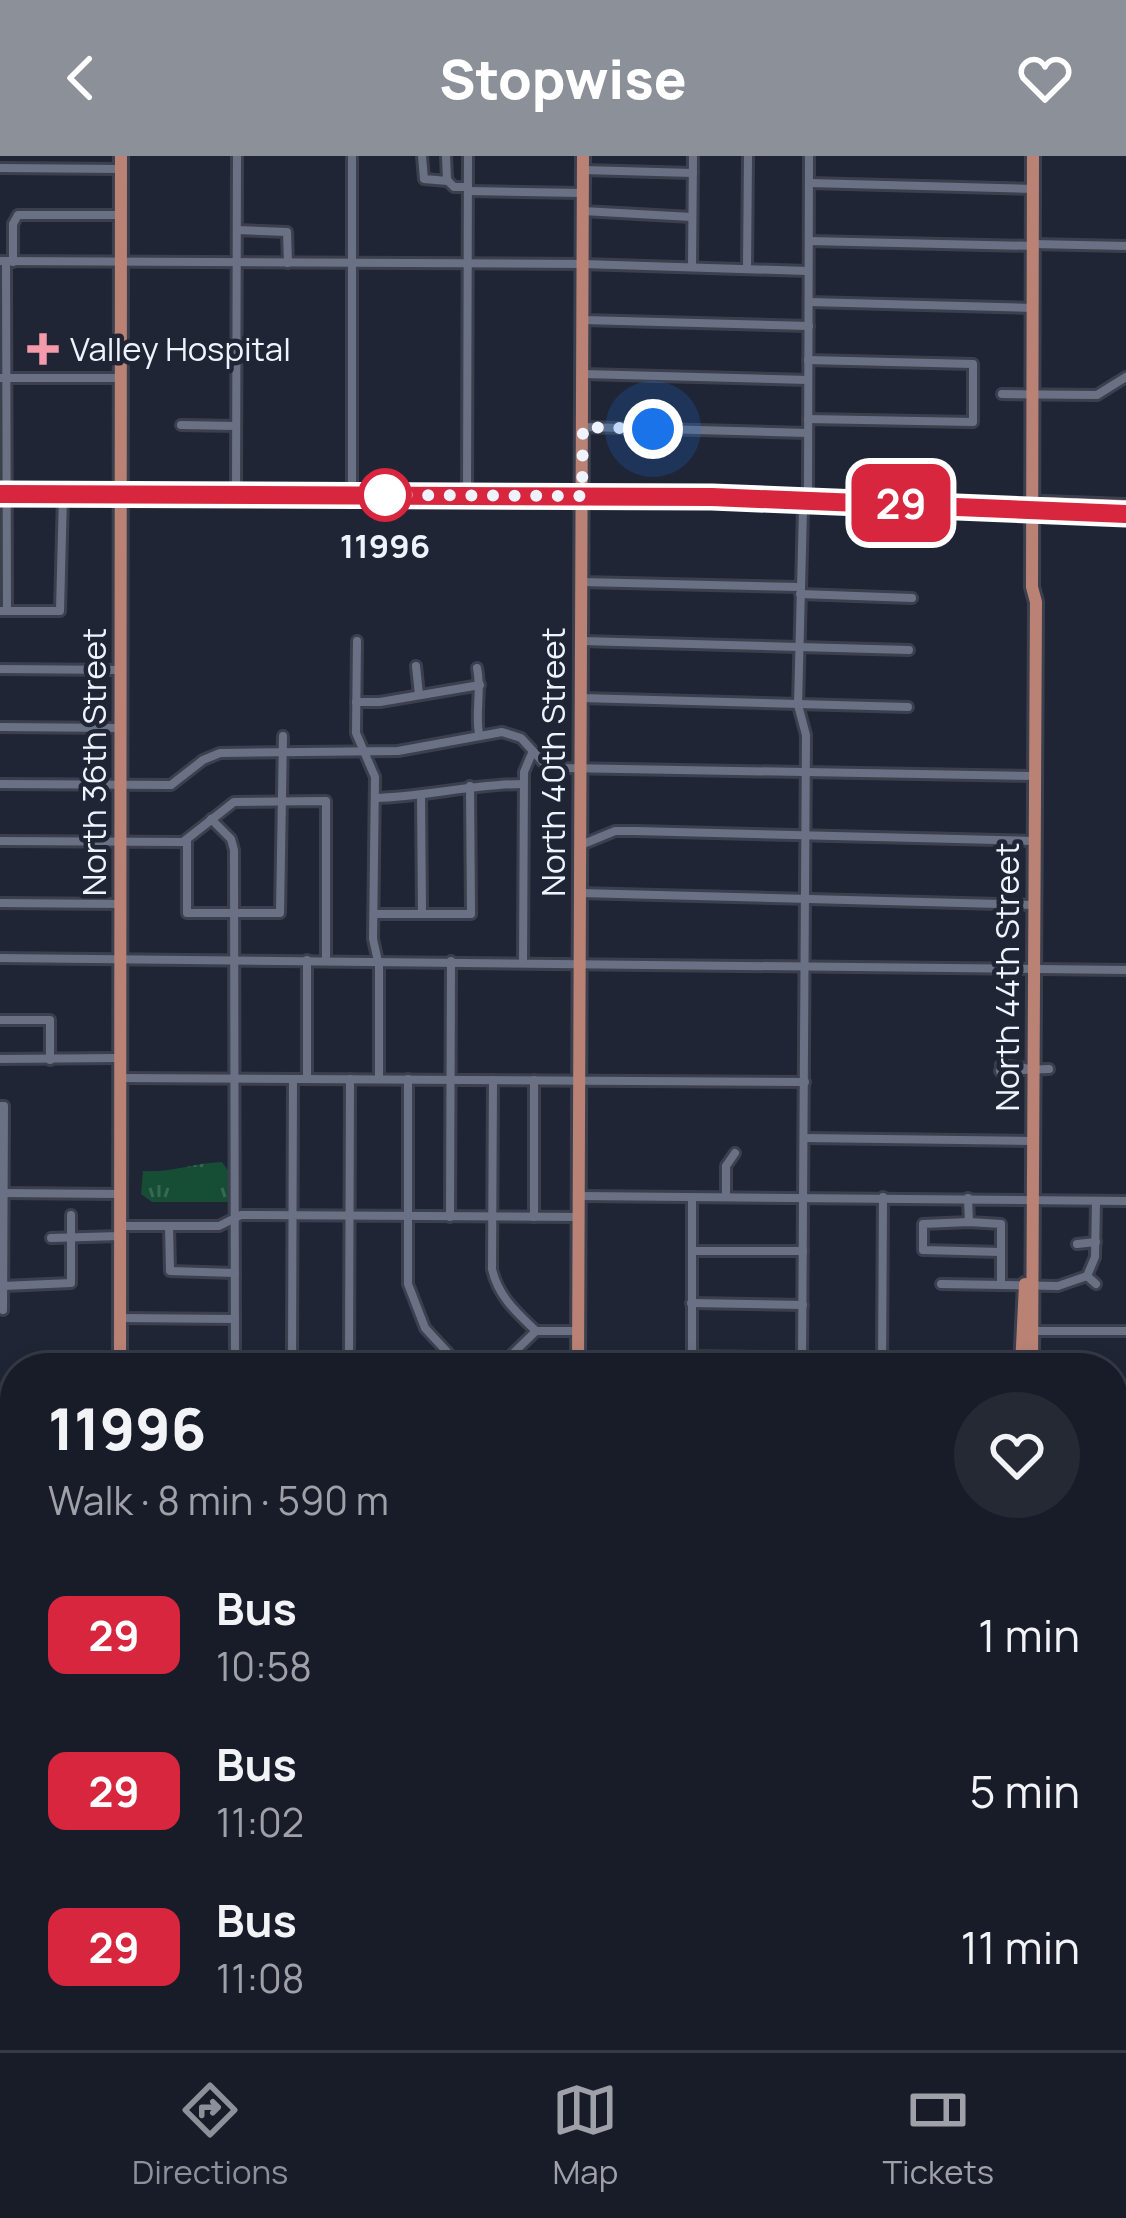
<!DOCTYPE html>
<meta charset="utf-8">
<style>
:root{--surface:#181c28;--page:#252934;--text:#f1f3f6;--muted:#9fa1a8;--line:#363a45;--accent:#8c9099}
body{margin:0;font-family:Manrope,sans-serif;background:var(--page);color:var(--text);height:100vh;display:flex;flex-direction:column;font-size:45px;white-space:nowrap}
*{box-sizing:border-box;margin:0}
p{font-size:39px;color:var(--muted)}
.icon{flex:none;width:66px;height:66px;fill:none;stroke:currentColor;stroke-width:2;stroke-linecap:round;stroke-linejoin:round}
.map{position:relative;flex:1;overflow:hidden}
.sheet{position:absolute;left:0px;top:1197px;width:1128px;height:699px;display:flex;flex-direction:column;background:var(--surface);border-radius:48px 48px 0 0;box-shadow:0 6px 18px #0003,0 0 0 3px var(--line)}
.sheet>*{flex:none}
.badge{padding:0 24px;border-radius:18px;font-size:42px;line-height:78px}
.you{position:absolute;width:60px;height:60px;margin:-30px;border:9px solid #fff;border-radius:50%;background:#1a73e8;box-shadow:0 0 0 18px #1a73e833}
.map>.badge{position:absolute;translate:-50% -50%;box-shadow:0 0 0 6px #fff}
.round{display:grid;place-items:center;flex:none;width:126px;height:126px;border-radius:63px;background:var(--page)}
.summary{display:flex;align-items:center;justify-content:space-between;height:204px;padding:0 48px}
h1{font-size:57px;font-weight:800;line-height:90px}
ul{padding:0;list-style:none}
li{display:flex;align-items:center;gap:36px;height:156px;padding:0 48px}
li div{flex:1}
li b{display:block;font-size:45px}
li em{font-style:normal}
li .badge{min-width:132px;font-weight:700;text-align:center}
header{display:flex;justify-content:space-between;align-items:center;height:156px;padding:0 48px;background:var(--accent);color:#fff;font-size:54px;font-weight:800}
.dock{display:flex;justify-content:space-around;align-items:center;height:168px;border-top:3px solid var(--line);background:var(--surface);font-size:33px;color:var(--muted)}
.dock a{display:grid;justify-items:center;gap:6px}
.dock .current{color:var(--accent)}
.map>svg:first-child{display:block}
</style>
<header><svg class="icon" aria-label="back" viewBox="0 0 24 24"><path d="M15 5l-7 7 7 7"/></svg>Stopwise<svg class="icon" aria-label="heart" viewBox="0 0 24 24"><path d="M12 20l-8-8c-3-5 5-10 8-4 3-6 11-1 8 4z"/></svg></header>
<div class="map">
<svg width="1126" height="1894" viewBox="0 0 1126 1894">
<defs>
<pattern id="grass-tufts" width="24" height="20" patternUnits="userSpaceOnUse" patternTransform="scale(3)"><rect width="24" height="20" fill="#164d35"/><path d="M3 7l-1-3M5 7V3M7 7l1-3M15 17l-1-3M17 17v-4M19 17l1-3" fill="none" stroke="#386753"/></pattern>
</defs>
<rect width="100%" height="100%" fill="#202535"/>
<path fill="url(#grass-tufts)" d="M222 1006 229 1016V1046H152L141 1038 143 1015C171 1017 194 1007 222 1006Z"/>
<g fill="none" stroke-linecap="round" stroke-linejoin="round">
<polyline stroke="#5a9ac5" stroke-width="3" points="0,1648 15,1650"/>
<g stroke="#1a74ac" stroke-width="6">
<polyline points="0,1713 15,1715"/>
<polyline points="208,1881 223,1894"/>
</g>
<g stroke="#3c404e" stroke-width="14">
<g id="minor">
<polyline points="422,0 424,23 448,25"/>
<polyline points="446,0 447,24 454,31 468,31"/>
<polyline points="0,12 121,13"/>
<polyline points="583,14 693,17"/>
<polyline points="809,27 1034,33"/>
<polyline points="468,35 583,37"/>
<polyline points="583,55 692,61"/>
<polyline points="237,74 287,76 288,107"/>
<polyline points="809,85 1033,90"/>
<polyline points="1033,88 1126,90"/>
<polyline points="0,105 583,108 808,115"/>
<polyline points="6,106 7,455"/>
<polyline points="13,106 13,68 18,59 120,59"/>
<polyline points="692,111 693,0"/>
<polyline points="747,112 748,0"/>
<polyline points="809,146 1033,152"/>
<polyline points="583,164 809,170"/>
<polyline points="583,218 808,224"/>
<polyline points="0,222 121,222"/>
<polyline points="1002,238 1097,239 1126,221"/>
<polyline points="808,263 973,266 973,208 808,204"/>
<polyline points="181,269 236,270"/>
<polyline points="583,271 808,277"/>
<polyline points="236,339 237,0"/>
<polyline points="352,339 352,0"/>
<polyline points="467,340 468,0"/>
<polyline points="582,426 800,431"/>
<polyline points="800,438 912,442"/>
<polyline points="0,455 60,455 63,339"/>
<polyline points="357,485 356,577 375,621 373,783 379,810 379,923"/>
<polyline points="582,485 909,494"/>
<polyline points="416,510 419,539"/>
<path d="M477 512C482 534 475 555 479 578"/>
<polyline points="0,513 121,514"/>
<polyline points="581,542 908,551"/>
<polyline points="356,546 380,546 480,529"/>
<polyline points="0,571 121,572"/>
<polyline points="0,628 171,629 203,604 220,597 398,595 502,576 521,582 543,606 564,612 1035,620"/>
<polyline points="421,639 422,757"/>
<path d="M375 642C425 641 473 628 523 628"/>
<polyline points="211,663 231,683 234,694 235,1212"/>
<polyline points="0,685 183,686 234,646 326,645 326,804"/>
<polyline points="187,685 187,757 280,757 283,580"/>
<polyline points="581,689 615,675 635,675 1034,685"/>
<polyline points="580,737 1034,749"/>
<polyline points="0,747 121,748"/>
<polyline points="374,758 471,758 470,630"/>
<polyline points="0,802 1126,814"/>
<polyline points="523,806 524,616 532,597"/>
<polyline points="0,864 50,864 50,904"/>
<polyline points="0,903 119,902"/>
<polyline points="1001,909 1025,912"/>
<polyline points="1000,915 1049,913"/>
<polyline points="120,922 805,926"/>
<polyline points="307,923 307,804"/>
<polyline points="408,923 408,1128 425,1172 462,1212"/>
<path d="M493 924 492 1113C498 1140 516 1156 536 1175"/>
<polyline points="534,924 534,1061"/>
<polyline points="0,950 4,950 3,1154"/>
<polyline points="804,982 1033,985"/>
<polyline points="1,1037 120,1038"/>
<polyline points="580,1040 1126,1045"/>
<polyline points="692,1041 692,1200 829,1202"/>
<polyline points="726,1041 726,1010 735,997"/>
<polyline points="968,1042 969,1066 923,1068 923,1094 1001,1096 1001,1068 969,1066"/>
<polyline points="450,1061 451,805"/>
<polyline points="120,1070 219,1070 241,1059 578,1061"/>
<polyline points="169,1070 170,1115 235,1117"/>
<polyline points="51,1082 120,1080"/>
<polyline points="1077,1088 1096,1086"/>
<polyline points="692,1095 803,1095"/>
<polyline points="1087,1120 1095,1101 1096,1045"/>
<polyline points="941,1128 1058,1130 1087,1120 1096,1128"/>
<polyline points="1001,1129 1001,1096"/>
<polyline points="3,1130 71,1127 71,1059"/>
<polyline points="691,1147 803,1149"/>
<polyline points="120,1162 235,1163"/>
<polyline points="1032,1175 1126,1175"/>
<polyline points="802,1203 806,579 798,549 803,353 808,336 809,0"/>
<polyline points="292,1206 293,923"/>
<polyline points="184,1207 456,1206"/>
<polyline points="349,1212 350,923"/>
<polyline points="498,1212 536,1175 577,1175"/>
<polyline points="882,1212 883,1041"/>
<polyline points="1113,1387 1126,1388"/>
<polyline points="0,1389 15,1390"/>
<polyline points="0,1440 15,1440"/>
<polyline points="1116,1446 1116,1394"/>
<polyline points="1113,1483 1126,1483"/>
<polyline points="1113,1506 1126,1506"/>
<polyline points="7,1729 9,1894"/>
<polyline points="123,1881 123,1894"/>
<polyline points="648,1881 648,1894"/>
<polyline points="695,1881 695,1894"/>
<polyline points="815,1894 816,1881"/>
<polyline points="898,1894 898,1881"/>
</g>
</g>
<g stroke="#3c404e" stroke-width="18">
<g id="major">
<polyline points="0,338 712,341 1126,358"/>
<polyline points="1043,347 1126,350"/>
<polyline points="120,1212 121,0"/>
<polyline points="578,1212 583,0"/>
<polyline points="1021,1212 1025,1128"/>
<polyline points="1032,1212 1036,446 1032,431 1033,0"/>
<polyline points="1113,1267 1126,1268"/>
<polyline points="0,1270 15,1270"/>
<polyline points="1113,1277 1126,1278"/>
<polyline points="1029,1881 1029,1894"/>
<polyline points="597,1894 597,1881"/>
<polyline points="1020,1894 1020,1881"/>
</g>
</g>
<g stroke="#3c404e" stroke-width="21">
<g id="highway">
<polyline points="1113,1666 1126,1662"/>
<polyline points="0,1675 15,1679"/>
<polyline points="0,1692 15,1694"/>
<polyline points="1113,1705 1126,1707"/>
<polyline points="1113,1726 1126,1728"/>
<polyline points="1113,1740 1126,1742"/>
<polyline points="1113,1760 1126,1760"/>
<polyline points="1113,1790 1126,1792"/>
<polyline points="1113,1800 1126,1804"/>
</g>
</g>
<use href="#minor" stroke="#6b7184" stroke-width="8"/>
<use href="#major" stroke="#b98274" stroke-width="12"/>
<use href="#highway" stroke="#ed8e69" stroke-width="15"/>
</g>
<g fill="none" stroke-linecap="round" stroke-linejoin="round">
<g stroke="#fff" stroke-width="27">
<polyline id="line" points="0,338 712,341 1126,358"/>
</g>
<use href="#line" stroke="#d7263d" stroke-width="18"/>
<polyline stroke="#eff3fe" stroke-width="12" stroke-dasharray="0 21.6" points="385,339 582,340 583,271 653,273"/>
</g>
<path fill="#f39aab" stroke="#202535" stroke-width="4.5" d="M37 175h12v12h12v12h-12v12h-12v-12h-12v-12h12z"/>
<circle fill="#fff" stroke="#d7263d" stroke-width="6" cx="385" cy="339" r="24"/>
<g text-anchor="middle" stroke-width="9" stroke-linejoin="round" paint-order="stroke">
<g font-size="33" fill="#eff3fe" stroke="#202535" text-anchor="start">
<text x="70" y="205">Valley Hospital</text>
</g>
<g font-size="33" font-weight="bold" fill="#eff3fe" stroke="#202535">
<text x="385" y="402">11996</text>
</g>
<g font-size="33" fill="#eff3fe" stroke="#202535">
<text transform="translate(94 606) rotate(-90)" y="12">North 36th Street</text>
<text transform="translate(553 606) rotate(-90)" y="12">North 40th Street</text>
<text transform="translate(1007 821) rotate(-90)" y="12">North 44th Street</text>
</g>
</g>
</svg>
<div class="you" style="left:653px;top:273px"></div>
<b class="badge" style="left:901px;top:347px;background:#d7263d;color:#fff">29</b>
<section class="sheet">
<div class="summary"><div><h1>11996</h1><p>Walk · 8 min · 590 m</p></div><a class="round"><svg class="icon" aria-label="heart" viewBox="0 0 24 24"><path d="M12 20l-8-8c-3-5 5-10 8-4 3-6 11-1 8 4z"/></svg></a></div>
<ul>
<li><span class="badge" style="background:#d7263d;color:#fff">29</span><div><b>Bus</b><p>10:58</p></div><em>1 min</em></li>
<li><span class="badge" style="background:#d7263d;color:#fff">29</span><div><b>Bus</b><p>11:02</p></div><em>5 min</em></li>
<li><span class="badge" style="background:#d7263d;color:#fff">29</span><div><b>Bus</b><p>11:08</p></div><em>11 min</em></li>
</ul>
</section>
</div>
<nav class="dock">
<a class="current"><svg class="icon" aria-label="directions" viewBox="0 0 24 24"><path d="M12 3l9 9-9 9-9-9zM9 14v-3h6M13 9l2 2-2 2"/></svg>Directions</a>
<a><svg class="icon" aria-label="map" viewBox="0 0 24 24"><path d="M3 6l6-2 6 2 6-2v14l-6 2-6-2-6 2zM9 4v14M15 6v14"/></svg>Map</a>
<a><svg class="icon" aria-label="tickets" viewBox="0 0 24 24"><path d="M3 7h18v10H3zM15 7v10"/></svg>Tickets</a>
</nav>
